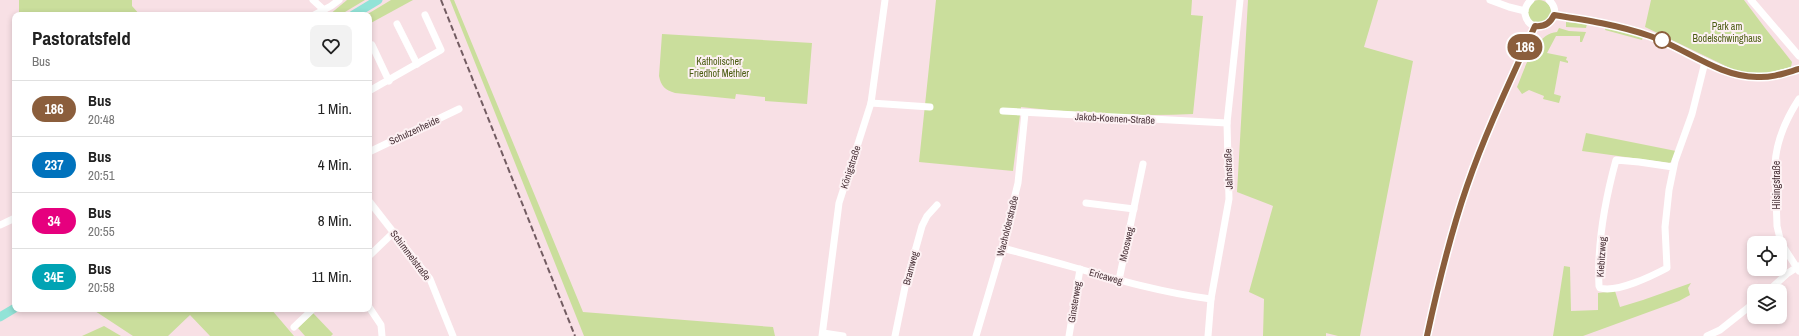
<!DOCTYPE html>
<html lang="de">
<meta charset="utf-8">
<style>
:root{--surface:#fff;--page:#f2f2f2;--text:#222;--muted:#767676;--line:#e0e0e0}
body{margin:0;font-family:"Archivo Narrow",sans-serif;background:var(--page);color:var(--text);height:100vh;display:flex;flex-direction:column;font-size:15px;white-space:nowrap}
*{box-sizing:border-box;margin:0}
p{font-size:13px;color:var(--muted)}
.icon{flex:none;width:22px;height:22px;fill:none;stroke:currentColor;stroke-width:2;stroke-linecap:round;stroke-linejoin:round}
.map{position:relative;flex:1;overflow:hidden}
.panel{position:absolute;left:12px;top:12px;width:360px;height:300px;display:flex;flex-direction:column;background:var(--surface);border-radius:8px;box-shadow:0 2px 6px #0003}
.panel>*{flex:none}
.badge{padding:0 8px;border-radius:13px;font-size:14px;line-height:26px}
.controls{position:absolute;left:1747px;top:236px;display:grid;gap:8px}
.controls a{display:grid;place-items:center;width:40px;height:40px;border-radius:8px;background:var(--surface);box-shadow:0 2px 6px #0003;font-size:20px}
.map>.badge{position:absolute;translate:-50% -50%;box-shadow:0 0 0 2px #fff}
.round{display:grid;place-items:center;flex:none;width:42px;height:42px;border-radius:8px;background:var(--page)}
.headline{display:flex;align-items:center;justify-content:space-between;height:68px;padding:0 20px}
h1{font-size:19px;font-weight:700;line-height:30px}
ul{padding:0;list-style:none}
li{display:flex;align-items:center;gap:12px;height:56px;padding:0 20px;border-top:1px solid var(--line)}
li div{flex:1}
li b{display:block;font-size:15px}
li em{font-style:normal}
li .badge{min-width:44px;font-weight:700;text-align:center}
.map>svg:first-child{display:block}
</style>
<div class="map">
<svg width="1799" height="336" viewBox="0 0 1799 336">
<rect width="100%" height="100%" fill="#f8e0e5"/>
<g fill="#cade9c">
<polygon points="19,0 132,0 132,6 140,15 19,15"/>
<polygon points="347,0 365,0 340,15 329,15"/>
<polygon points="391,0 413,0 369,24 369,15 366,15"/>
<polygon points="450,0 454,0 583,312 773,327 775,336 584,336"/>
<path d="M936 0H1192L1191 15 1203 16 1193 114C1136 117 1078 113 1021 107L1013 171 919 162Z"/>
<polygon points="1248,0 1378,0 1364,47 1413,61 1360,336 1338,336 1326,333 1326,336 1263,336 1264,299 1249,292 1273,206 1237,192"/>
<polygon points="1651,0 1744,0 1765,28 1792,62 1791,67 1787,69 1758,75 1738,72 1645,27"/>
<circle cx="1539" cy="12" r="12"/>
<polygon points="1566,22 1587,24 1586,28 1566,27"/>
<polygon points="1606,26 1643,37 1642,40 1605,30"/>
<path d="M1559 28 1569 31 1586 32 1582 42H1580V36H1556L1547 53 1567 57 1566 60 1568 61V63L1560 61 1554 94 1561 96 1559 103 1543 99 1544 96 1529 90 1522 94 1517 87C1525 69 1534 34 1557 32Z"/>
<path d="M662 34 812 43 807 104 765 101V97L736 94 735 99 675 93C665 90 661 86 659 76Z"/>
<polygon points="1586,133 1676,151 1671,162 1669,163 1582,151"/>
<polygon points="1564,266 1570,267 1571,311 1598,310 1598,293 1615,291 1620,307 1643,300 1691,283 1688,288 1690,295 1679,301 1583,336 1553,336"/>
<polygon points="92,309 271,309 294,336 210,336 190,315 168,336 133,336"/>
<polygon points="313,313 333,334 331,336 305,336 298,328"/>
<polygon points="104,326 121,336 82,336"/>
</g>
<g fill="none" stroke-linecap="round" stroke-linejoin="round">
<g stroke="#fff" stroke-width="7">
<polyline points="313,0 324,10"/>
<polyline points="1490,0 1509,7 1525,11"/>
<path d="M1531 0C1527 4 1524 8 1525 14 1530 40 1569 20 1549 0"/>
<polyline points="1751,0 1799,56"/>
<polyline points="314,15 331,6 339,0"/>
<polyline points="1554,15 1618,26 1649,36 1736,75 1765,77 1799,69"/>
<polyline points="397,24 417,64"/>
<polyline points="372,45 389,81"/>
<polyline points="369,91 441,50 425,15"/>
<path d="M1799 99C1786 119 1776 141 1775 165L1777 226 1781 243 1799 271"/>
<polyline points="871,103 930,107"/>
<polyline points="1003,111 1227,123"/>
<polyline points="369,152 459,109"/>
<path d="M1673 167 1639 162 1616 160C1605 200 1597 244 1599 286L1600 288C1617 293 1652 276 1667 268L1665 227 1669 190 1675 161 1692 114 1705 62"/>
<polyline points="369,201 430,279 453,336"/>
<polyline points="1086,203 1134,209"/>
<polyline points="0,225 15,218"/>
<path d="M1002 248C1072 265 1140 290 1211 299"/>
<polyline points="369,256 394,232"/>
<polyline points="1119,280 1143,164"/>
<polyline points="1768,291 1788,273 1799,266"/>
<polyline points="369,307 381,325 382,336"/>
<polyline points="294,327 313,309"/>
<polyline points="823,333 843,336"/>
<polyline points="822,336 839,203 871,103 885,0"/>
<polyline points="895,336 905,287 922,226 927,216 937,205"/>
<polyline points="976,336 1002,248 1018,183 1025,113"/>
<polyline points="1069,336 1080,269"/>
<polyline points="1208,336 1211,299 1229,199 1227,123 1240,0"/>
<path d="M1427 336C1438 285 1450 235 1467 186 1486 131 1512 79 1535 26"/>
<polyline points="1707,336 1720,330 1754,303"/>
</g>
<g stroke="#92e3d7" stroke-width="9">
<polyline points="353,15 378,0"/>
<polyline points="0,317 15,308"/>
</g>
<polyline stroke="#735c62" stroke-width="2" stroke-dasharray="6 3" stroke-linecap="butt" points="441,0 575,336"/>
</g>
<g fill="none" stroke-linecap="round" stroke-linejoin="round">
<g stroke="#fff" stroke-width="9">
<path id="line" d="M1427 336C1438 285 1450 235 1467 186 1486 131 1511 79 1535 26 1544 27 1550 24 1554 15 1586 20 1618 25 1650 36 1685 48 1719 77 1757 77 1772 78 1785 73 1799 69"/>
</g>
<use href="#line" stroke="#8b5e3c" stroke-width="6"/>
</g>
<circle fill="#fff" stroke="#8b5e3c" stroke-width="2" cx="1662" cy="40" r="8"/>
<g text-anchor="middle" stroke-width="4" stroke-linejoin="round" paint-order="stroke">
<g font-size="10" fill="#4c5d13" stroke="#fdf1f3">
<text x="1727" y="30">Park am<tspan x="1727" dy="12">Bodelschwinghaus</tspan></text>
<text x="719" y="65">Katholischer<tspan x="719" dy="12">Friedhof Methler</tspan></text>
</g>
<g font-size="10" fill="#493238" stroke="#fdf1f3">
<text transform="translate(1115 118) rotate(3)" y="4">Jakob-Koenen-Straße</text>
<text transform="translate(414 130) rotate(-25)" y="4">Schulzenheide</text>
<text transform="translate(850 167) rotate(-72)" y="4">Königstraße</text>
<text transform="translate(1228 169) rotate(-92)" y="4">Jahnstraße</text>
<text transform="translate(1776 185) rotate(-90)" y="4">Hilsingstraße</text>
<text transform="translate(1007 226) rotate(-76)" y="4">Wacholderstraße</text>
<text transform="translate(1126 244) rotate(-77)" y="4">Moosweg</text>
<text transform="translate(411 255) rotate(53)" y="4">Schimmelstraße</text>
<text transform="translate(1601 257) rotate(-86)" y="4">Kiebitzweg</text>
<text transform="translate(910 268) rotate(-75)" y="4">Bramweg</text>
<text transform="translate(1106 276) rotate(16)" y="4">Ericaweg</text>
<text transform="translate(1074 302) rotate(-81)" y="4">Ginsterweg</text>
</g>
</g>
</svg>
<div class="controls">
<a><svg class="icon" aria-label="locate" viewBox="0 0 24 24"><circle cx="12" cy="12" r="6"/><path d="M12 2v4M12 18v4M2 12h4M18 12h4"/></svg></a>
<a><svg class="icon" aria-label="layers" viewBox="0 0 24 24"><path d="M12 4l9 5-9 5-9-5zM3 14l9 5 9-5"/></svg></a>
</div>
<b class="badge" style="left:1525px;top:47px;background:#8b5e3c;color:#fff">186</b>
<section class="panel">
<div class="headline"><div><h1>Pastoratsfeld</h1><p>Bus</p></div><a class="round"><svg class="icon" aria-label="heart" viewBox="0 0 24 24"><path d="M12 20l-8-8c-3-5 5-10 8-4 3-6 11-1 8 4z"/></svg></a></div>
<ul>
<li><span class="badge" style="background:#8b5e3c;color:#fff">186</span><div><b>Bus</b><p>20:48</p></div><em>1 Min.</em></li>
<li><span class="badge" style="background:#0072bc;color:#fff">237</span><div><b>Bus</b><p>20:51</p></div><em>4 Min.</em></li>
<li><span class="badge" style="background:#e6007e;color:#fff">34</span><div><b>Bus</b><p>20:55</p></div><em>8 Min.</em></li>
<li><span class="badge" style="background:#00a3b4;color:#fff">34E</span><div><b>Bus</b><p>20:58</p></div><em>11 Min.</em></li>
</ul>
</section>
</div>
